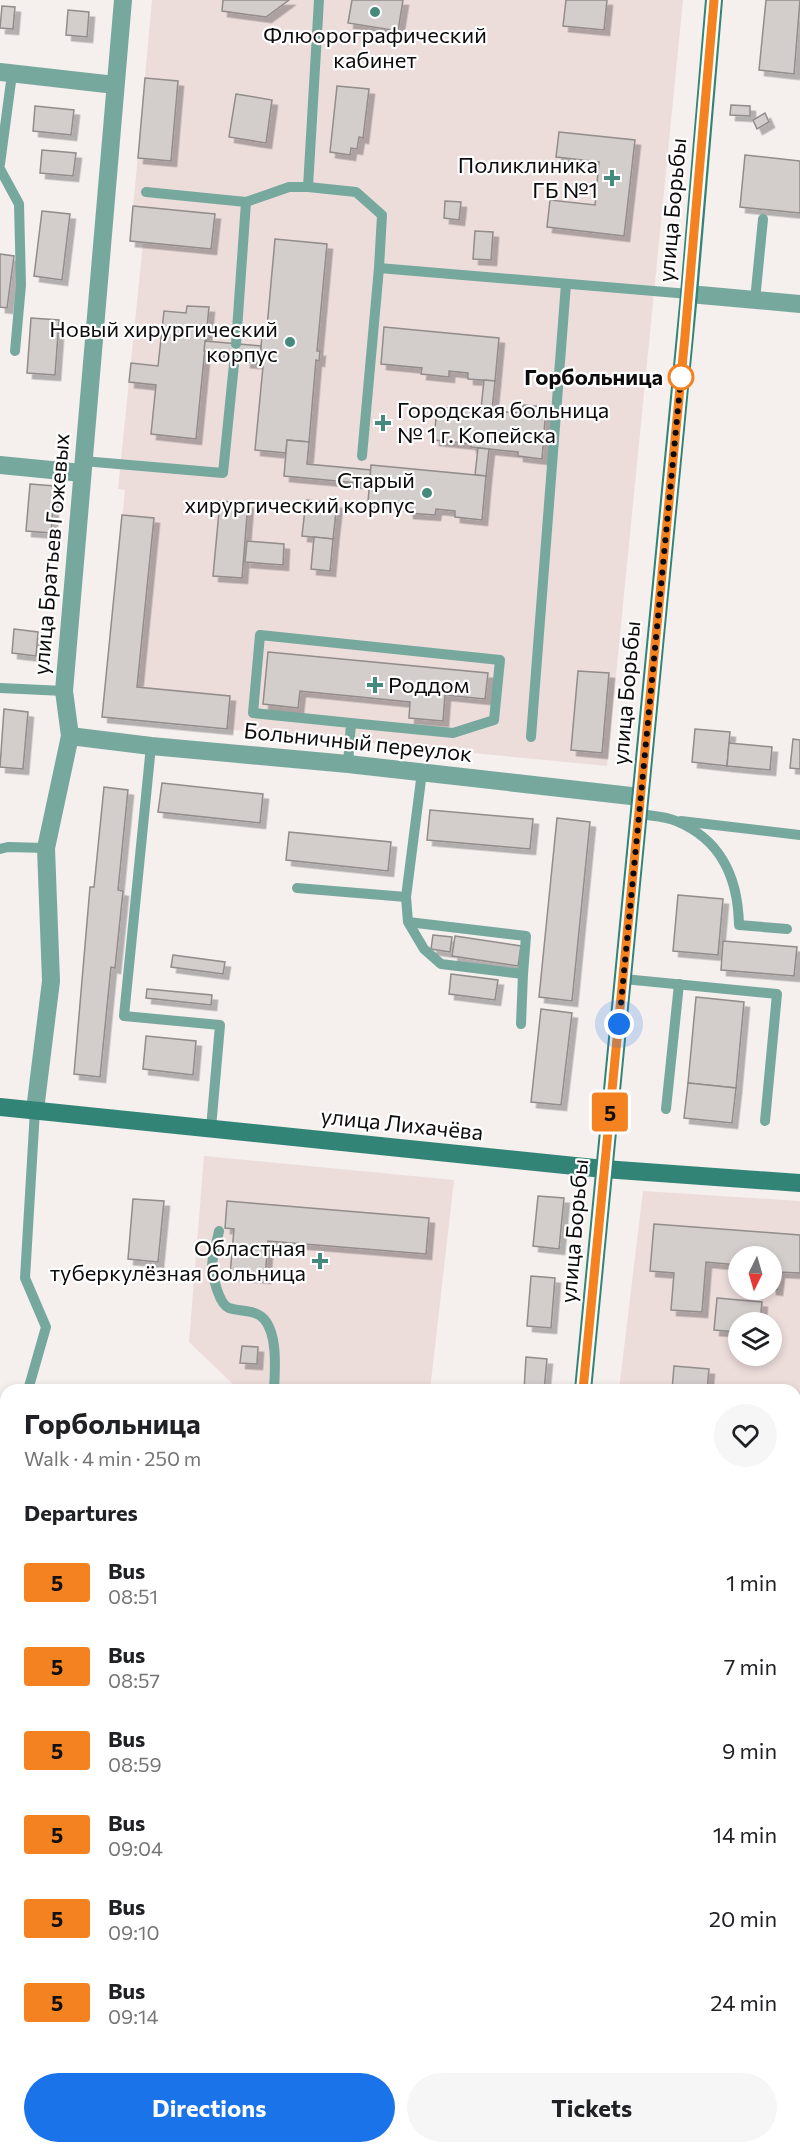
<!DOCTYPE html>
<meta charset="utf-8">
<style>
:root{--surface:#fff;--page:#f6f6f6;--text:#202124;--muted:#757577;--accent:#1a73e8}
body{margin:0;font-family:Commissioner,sans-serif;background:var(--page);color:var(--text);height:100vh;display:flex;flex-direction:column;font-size:22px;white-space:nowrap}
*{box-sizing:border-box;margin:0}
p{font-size:20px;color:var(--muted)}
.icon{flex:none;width:33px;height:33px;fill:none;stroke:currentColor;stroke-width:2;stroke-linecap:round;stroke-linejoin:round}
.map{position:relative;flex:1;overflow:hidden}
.details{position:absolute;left:0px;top:1384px;width:801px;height:770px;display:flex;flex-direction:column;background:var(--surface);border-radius:18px 18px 0 0;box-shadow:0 3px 9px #0003}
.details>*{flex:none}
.badge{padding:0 12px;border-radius:4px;font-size:21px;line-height:39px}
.needle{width:39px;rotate:185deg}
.controls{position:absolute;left:728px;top:1246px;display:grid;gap:12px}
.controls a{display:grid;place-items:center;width:54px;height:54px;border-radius:50%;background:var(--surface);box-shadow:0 3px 9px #0003;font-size:30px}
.you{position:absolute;width:30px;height:30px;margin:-15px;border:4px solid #fff;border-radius:50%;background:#1a73e8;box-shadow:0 0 0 9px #1a73e833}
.map>.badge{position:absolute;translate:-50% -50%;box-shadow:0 0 0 3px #fff}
h2{padding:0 24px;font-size:22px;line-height:54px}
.round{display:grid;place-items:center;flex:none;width:63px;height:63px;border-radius:32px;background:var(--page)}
.overview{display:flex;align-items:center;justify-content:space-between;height:102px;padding:0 24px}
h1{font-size:28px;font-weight:700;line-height:45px}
.cta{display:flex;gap:12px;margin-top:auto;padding:12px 24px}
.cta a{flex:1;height:69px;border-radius:36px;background:var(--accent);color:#fff;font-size:24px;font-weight:700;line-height:69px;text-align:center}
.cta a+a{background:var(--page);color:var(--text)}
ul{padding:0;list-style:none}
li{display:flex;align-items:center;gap:18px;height:84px;padding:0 24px}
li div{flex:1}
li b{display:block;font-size:22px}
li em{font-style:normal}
li .badge{min-width:66px;font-weight:700;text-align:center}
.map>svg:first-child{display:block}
</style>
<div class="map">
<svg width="800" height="2153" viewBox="0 0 800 2153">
<defs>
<filter id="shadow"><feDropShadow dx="5.5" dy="5.5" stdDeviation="0" flood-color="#0004"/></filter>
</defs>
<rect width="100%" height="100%" fill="#f5efee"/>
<g fill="#ecdddb" fill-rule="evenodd">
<polygon points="152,0 683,0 607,766 102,717 125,490 118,489 143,243 130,241"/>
<polygon points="204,1156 454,1180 430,1390 239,1390 189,1342"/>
<path d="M643 1191 800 1201V1636H795V1390H619ZM738 1257H771V1290H738ZM738 1323H771V1356H738Z"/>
<polygon points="795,2084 800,2084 800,2153 552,2153 552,2148 795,2148"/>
</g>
<g fill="#d3cdcc" stroke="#928c8b" stroke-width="1.5" filter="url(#shadow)">
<polygon points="223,0 289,0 266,17 222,11"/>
<polygon points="352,0 403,0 398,31 348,23"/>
<polygon points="566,0 607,0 604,30 563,26"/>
<polygon points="766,0 800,0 794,74 759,70"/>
<polygon points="2,6 15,7 13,29 0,28"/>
<polygon points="68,10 89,12 87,37 66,35"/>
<polygon points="145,78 178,81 171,161 138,158"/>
<polygon points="337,86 369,89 363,138 359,137 357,149 351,148 350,155 330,152"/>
<polygon points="236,94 272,100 266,143 229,137"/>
<polygon points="731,105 750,106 750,116 730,115"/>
<polygon points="35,106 74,110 71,135 33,131"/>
<polygon points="765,113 769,122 757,129 753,120"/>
<polygon points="559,132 635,140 624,236 547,227 550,200 595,205 599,162 556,157"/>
<polygon points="42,150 76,153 73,176 40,173"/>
<polygon points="745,155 800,161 800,213 740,207"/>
<polygon points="445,201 461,202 459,220 444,218"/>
<polygon points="133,206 215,214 211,249 130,241"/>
<polygon points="42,211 70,214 62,280 34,276"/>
<polygon points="475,231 493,232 491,260 473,259"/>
<polygon points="275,239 327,244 317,351 320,351 319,361 316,360 309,442 287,440 286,453 255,450 264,356 260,355 262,337 266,338"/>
<polygon points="0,254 14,256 7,308 0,307"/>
<polygon points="187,306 209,307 196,439 151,434 156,385 129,382 131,363 158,366 164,311 186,313"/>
<polygon points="31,318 59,320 55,375 27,373"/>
<polygon points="384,327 499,338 495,381 468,379 468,373 449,371 449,377 421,374 422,368 381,364"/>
<polygon points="205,341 261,346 260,355 264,356 263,364 245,362 246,355 204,351"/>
<polygon points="484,380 495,381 492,410 481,409"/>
<polygon points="523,405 546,407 542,459 518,456 518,452 471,447 471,444 434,440 437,407 522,413"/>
<polygon points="287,440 309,442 307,464 371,470 369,484 284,476"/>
<polygon points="478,448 489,449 486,476 475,475"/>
<polygon points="371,465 486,476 482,520 455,517 455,511 436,509 435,515 408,513 408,506 368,502"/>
<polygon points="30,484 55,486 51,533 26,531"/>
<polygon points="306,500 337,503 333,539 302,536"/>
<polygon points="220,501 248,503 242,578 213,576"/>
<polygon points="122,515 154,518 137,687 230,696 227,729 102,717"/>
<polygon points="314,537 333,539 330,571 311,569"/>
<polygon points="247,541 284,544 283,565 245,562"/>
<polygon points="14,629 38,632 36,656 12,653"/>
<polygon points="268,652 488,673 485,699 445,695 443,721 409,718 410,702 300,691 298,708 263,704"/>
<polygon points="578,671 609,673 602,753 571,750"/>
<polygon points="4,709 28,712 23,769 0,767"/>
<polygon points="695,729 730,732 727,766 692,762"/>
<polygon points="793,739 800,740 800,769 790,768"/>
<polygon points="729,743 772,747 770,770 727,766"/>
<polygon points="162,783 263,794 260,823 158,812"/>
<polygon points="104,787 128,790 118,890 123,891 115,968 111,967 100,1077 74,1074 90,887 94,887"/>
<polygon points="430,810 533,819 530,849 427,840"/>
<polygon points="557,818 590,822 572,1001 539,997"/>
<polygon points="289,832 391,842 388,871 286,860"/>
<polygon points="678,895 723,899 718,955 673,951"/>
<polygon points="433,935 452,937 450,952 431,949"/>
<polygon points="455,936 521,946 518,966 452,956"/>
<polygon points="723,941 797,947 794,976 721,970"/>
<polygon points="173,955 225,962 223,974 171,967"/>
<polygon points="451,974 498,980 495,1000 449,994"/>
<polygon points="147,989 212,995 211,1005 146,998"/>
<polygon points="696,997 744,1002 736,1088 688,1083"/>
<polygon points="541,1009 572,1013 561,1105 531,1102"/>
<polygon points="146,1036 196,1041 193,1075 143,1069"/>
<polygon points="688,1083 736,1088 732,1123 684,1118"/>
<polygon points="538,1196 564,1198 559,1249 533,1246"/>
<polygon points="133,1199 164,1201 158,1262 128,1259"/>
<polygon points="227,1201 429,1218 426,1254 268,1241 265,1278 230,1275 234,1229 225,1228"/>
<polygon points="654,1224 800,1235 800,1273 779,1272 777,1290 771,1289 771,1257 738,1257 738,1265 706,1262 702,1312 671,1310 674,1273 650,1271"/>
<polygon points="531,1276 555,1278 551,1328 527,1326"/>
<polygon points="717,1298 762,1302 760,1323 738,1323 738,1332 714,1330"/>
<polygon points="242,1346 258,1347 257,1364 240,1363"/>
<polygon points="526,1357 547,1359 544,1390 524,1390"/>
<polygon points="674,1366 709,1369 707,1390 672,1390"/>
<polygon points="0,2020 6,2021 6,2039 0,2038"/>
<polygon points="0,2065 6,2066 6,2098 0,2097"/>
<polygon points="795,2107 800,2108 800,2153 644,2153 645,2148 795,2148"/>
<polygon points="0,2120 6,2120 6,2148 275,2148 275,2153 0,2153"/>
<rect x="298" y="2148" width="16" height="5"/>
</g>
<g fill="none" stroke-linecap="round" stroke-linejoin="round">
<g stroke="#77a89e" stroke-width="10">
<polyline points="0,164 12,74"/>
<polyline points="0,169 19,204 21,285 15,351"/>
<polyline points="308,187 319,0"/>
<polyline points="146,192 246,202"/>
<polyline points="755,300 763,219"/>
<polyline points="236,344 246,202 289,187 308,187 356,192 382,215 379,268 689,294"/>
<polyline points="362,456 379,268"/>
<polyline points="83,461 223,473 235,354"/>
<polyline points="0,688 64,691"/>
<polyline points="531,737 566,284"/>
<polyline points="151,746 124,1016 220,1025 211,1128"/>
<polyline points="348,764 351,723 453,733 494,720 500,660 260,635 253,713 351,723"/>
<path d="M640 814C651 816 665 816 676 821 722 840 738 878 739 925L787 929"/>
<polyline points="681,821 800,835"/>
<polyline points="0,849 8,847 46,848"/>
<polyline points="297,888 406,897"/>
<polyline points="408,922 526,936 523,974 441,964 424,949 408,922 406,897 422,772"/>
<polyline points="624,979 777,994 765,1121"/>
<polyline points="521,1024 523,974"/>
<polyline points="666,1109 679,984"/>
<path d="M219 1231C217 1242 212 1256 212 1267 213 1278 219 1304 229 1308 241 1312 255 1309 264 1319 278 1335 275 1370 274 1390"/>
<polyline points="28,1390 46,1327 25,1278 35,1110"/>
<polyline points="795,1435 798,1404"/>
<polyline points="0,1509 6,1491"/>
<polyline points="795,1609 800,1609"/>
<polyline points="0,2053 6,2053"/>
<polyline points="0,2111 6,2112"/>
<polyline points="279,2153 279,2148"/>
<polyline points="589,2153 589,2148"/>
</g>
<g stroke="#77a89e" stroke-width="18">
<polyline points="0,72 115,85"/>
<polyline points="689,294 800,304"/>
<polyline points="0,465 82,473"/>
<polyline points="70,736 151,746 348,764 640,797"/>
<polyline points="35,1110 51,981 46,848 70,736 64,691 123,0"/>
<polyline points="795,2067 800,2067"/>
</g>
<g stroke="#328477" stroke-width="18">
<polyline points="0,1107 604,1169 800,1183"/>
<polyline points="583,1390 689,294 714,0"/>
<polyline points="506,2153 506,2148"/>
</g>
</g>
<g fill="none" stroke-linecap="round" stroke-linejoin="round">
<g stroke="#fff" stroke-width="14">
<polyline id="line" points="583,1390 685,336 714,0"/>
</g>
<use href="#line" stroke="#f58220" stroke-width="9"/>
<polyline stroke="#0d0b0b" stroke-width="6" stroke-dasharray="0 10.8" points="619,1024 681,377"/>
</g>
<g fill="#468a7e" stroke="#fff" stroke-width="2">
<circle cx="375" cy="12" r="6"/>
<path d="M609 169h6v6h6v6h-6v6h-6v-6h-6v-6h6z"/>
<circle cx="290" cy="342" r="6"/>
<path d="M380 414h6v6h6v6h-6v6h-6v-6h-6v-6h6z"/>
<circle cx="427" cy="493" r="6"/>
<path d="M372 676h6v6h6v6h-6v6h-6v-6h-6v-6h6z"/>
<path d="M317 1252h6v6h6v6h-6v6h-6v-6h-6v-6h6z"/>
</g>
<circle fill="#fff" stroke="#f58220" stroke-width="3" cx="681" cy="377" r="12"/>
<g text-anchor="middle" stroke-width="4.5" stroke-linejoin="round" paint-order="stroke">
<g font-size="22" fill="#0d0b0b" stroke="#fff" text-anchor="end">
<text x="375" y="43" text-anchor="middle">Флюорографический<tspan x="375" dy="25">кабинет</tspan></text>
<text x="598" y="173">Поликлиника<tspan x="598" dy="25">ГБ №1</tspan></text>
<text x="278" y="337">Новый хирургический<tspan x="278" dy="25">корпус</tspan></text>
<text x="397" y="418" text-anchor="start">Городская больница<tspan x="397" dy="25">№ 1 г. Копейска</tspan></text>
<text x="415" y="488">Старый<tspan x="415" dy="25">хирургический корпус</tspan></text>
<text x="388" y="693" text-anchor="start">Роддом</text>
<text x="306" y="1256">Областная<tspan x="306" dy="25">туберкулёзная больница</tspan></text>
</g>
<g font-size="22" fill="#0d0b0b" stroke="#fff">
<text transform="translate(672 210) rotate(-85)" y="8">улица Борьбы</text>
<text transform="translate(51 554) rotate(-85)" y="8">улица Братьев Гожевых</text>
<text transform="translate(626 693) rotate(-85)" y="8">улица Борьбы</text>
<text transform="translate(358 742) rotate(6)" y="8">Больничный переулок</text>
<text transform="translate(402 1124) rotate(6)" y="8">улица Лихачёва</text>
<text transform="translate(574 1231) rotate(-85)" y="8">улица Борьбы</text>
</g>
<g font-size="22" font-weight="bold" fill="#0d0b0b" stroke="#fff" text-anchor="end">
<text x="663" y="385">Горбольница</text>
</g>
</g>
</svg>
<div class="controls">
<a><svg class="needle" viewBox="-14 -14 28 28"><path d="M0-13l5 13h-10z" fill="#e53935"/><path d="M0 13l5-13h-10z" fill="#757577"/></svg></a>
<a><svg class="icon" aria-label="layers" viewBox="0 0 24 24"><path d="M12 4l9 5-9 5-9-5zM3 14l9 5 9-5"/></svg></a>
</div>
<div class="you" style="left:619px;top:1024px"></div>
<b class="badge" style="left:610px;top:1112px;background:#f58220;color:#111">5</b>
<section class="details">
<div class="overview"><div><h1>Горбольница</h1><p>Walk · 4 min · 250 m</p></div><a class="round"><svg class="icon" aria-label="heart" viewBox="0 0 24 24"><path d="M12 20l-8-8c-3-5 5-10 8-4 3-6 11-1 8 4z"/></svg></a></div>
<h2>Departures</h2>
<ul>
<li><span class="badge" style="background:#f58220;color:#111">5</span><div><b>Bus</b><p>08:51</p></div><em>1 min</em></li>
<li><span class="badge" style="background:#f58220;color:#111">5</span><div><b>Bus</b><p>08:57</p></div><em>7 min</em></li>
<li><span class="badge" style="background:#f58220;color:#111">5</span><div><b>Bus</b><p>08:59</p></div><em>9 min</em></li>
<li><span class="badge" style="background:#f58220;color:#111">5</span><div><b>Bus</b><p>09:04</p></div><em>14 min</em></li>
<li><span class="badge" style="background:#f58220;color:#111">5</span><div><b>Bus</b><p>09:10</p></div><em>20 min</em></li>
<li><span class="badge" style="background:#f58220;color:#111">5</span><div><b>Bus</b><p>09:14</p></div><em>24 min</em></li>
</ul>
<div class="cta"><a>Directions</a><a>Tickets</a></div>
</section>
</div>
